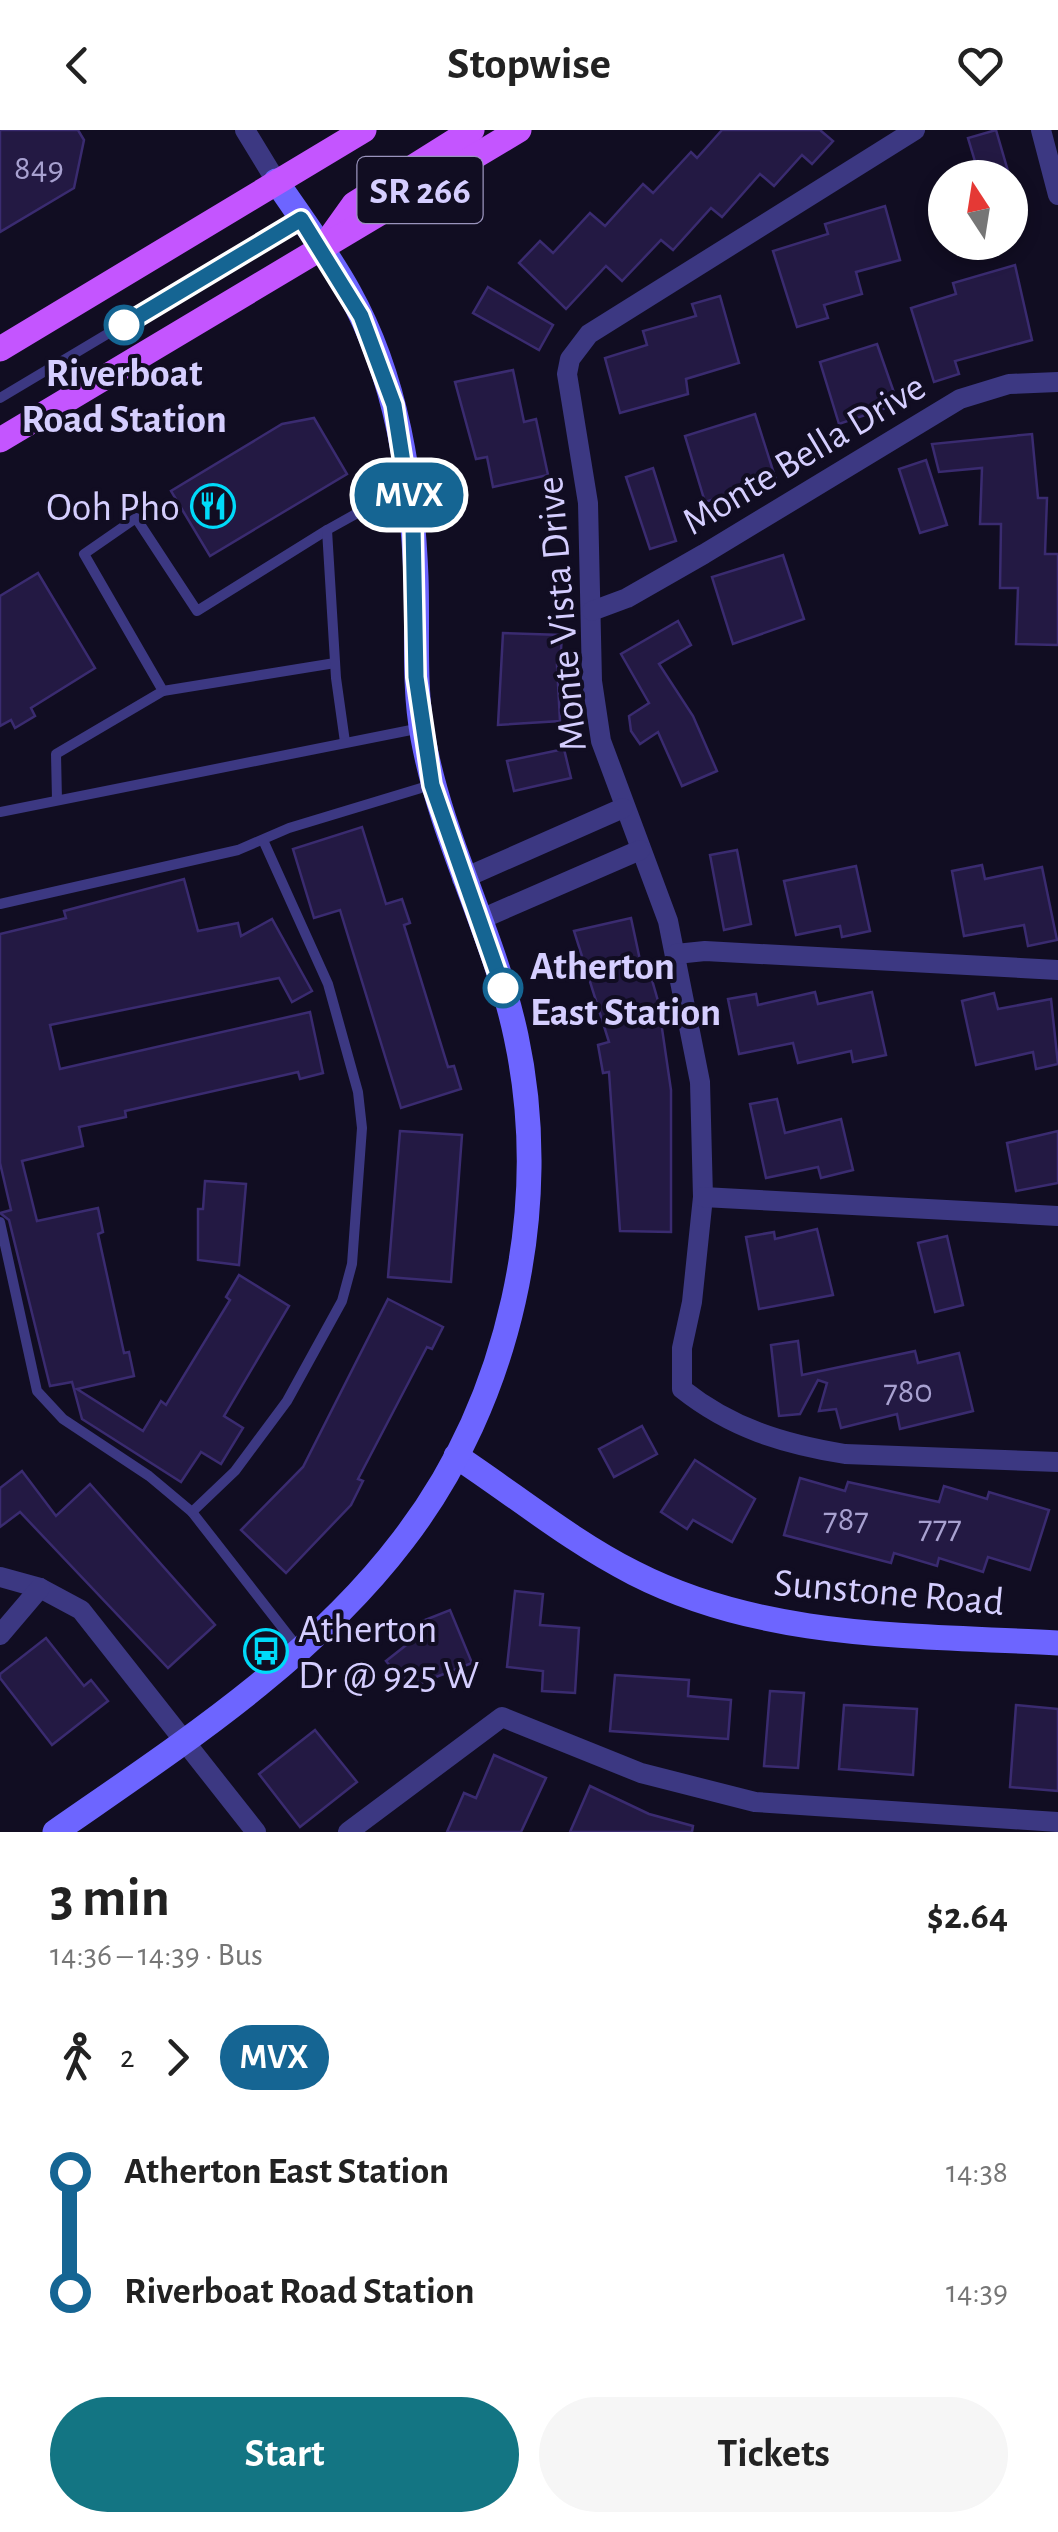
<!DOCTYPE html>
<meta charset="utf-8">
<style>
:root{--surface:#fff;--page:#f6f6f6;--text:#222;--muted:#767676;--accent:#137583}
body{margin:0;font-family:"Alegreya Sans",sans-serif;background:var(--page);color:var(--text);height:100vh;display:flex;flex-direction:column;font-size:38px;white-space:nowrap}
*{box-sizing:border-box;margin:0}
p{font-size:32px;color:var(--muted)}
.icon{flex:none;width:55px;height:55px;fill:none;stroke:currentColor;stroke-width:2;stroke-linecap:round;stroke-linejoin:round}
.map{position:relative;height:1702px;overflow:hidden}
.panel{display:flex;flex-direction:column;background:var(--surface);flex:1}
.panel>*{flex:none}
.badge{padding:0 20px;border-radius:32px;font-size:35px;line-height:65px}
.needle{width:65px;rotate:348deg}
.fabs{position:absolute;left:928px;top:30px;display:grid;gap:20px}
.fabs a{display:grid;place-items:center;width:100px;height:100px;border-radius:50%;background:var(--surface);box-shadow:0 5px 15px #0003;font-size:50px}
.map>.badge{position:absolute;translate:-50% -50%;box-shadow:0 0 0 5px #fff}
.legs{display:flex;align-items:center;gap:15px;height:110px;padding:0 50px;font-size:32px}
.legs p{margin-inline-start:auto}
.summary{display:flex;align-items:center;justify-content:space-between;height:170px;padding:0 50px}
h1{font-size:55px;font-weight:600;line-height:75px}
.cta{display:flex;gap:20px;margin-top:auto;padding:20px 50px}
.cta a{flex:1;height:115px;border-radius:60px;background:var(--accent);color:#fff;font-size:40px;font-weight:600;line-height:115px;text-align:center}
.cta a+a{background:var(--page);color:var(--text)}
ul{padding:0 50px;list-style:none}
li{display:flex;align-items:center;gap:35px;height:120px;font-size:38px}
li i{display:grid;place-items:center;width:15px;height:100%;margin:0 12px;background:currentColor}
li i::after{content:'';width:25px;height:25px;margin:-12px;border:8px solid;border-radius:50%;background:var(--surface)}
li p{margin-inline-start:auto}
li:first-child i{background:linear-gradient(#0000 50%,currentColor 0)}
li:last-child i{background:linear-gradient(currentColor 50%,#0000 0)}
header{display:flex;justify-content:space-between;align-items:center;height:130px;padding:0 50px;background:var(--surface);font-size:45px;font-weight:600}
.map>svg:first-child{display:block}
</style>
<header><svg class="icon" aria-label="back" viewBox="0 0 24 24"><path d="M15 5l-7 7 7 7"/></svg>Stopwise<svg class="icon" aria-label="heart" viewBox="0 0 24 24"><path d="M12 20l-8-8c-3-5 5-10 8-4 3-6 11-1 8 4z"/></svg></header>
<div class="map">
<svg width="1058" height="1702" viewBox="0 0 1058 1702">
<rect width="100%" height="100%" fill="#110d22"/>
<g fill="#231943" stroke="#3a2b70" stroke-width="2.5">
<polygon points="0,0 78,0 84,10 74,58 0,102"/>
<polygon points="722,0 820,0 833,11 812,34 802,25 774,56 760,44 722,87 711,78 673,120 661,110 622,151 606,136 566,179 519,133 540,111 553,123 590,83 605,96 643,54 653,63 691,22 697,28"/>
<polygon points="996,0 1010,48 980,48 968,8"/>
<polygon points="885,76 900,130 856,142 862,164 824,175 828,188 797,197 773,121 828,104 825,94"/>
<polygon points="1015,135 1032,210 955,231 959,244 934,252 911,178 956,164 953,153"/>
<polygon points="488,157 553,195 539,220 473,183"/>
<polygon points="720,166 739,233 686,249 688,264 620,283 605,228 647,215 643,201 696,186 692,174"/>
<polygon points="877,214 898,274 839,294 820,232"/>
<polygon points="513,240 524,292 536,289 548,345 493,357 487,327 476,329 455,252"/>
<polygon points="755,284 776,350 705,372 685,306"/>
<polygon points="314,288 347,344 210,426 171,361 282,294"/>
<polygon points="1032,304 1038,368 1047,368 1045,424 1058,424 1058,515 1016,514 1018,458 1000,458 1001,394 980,394 982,338 939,342 932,314"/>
<polygon points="926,330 947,395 920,403 899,339"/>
<polygon points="653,338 676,411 650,419 626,347"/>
<polygon points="783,425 804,489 733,514 712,447"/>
<polygon points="38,443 95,538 31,578 35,586 15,598 11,590 0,596 0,466"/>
<polygon points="678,491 691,515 659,534 693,586 717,641 682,656 658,602 640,614 631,601 629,586 649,573 621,524"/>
<polygon points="503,503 562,505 560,535 557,535 560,591 498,595"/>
<polygon points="564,619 571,648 514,661 507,631"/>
<polygon points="362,697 386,774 402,769 410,793 404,795 448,937 454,936 461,959 401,978 340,780 314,788 293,719"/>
<polygon points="737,720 751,794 724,800 710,725"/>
<polygon points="982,735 985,749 1042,737 1057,810 1028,816 1024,795 964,806 952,741"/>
<polygon points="856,736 870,801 842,807 840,796 796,805 784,751"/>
<polygon points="184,749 198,801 238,793 241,806 272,789 312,861 292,872 279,848 50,895 60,939 310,882 323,943 300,949 298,942 125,981 126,987 79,997 83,1016 22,1031 37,1091 98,1078 103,1102 98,1104 124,1223 129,1222 134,1246 77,1259 143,1301 161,1271 166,1275 230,1170 226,1167 239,1145 289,1176 224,1286 243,1298 221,1334 201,1322 181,1352 82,1289 72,1252 50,1256 9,1090 0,1083 11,1080 0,1033 0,804 66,788 64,781"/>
<polygon points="631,788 643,844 650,843 658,871 671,960 671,1102 620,1101 609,942 603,943 598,915 609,912 574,801"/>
<polygon points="815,862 818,874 872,862 886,925 853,932 851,921 798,933 793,913 739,924 728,869 756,864 758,875"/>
<polygon points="994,863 998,879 1051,869 1058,934 1036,939 1033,922 976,935 962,871"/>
<polygon points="777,969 785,1003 841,989 853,1040 821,1048 818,1037 766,1048 750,974"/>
<polygon points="400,1001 462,1005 451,1152 388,1147"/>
<polygon points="1058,1001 1058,1053 1016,1061 1007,1013"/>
<polygon points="205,1051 246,1054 239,1135 198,1130 198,1079 203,1079"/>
<polygon points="817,1099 833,1165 759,1179 746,1107 774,1102 775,1109"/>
<polygon points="947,1106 963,1175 935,1182 918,1113"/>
<polygon points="388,1169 443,1197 432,1219 427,1217 358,1349 363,1351 351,1375 286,1443 241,1400 303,1337"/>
<polygon points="798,1211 802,1245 915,1221 918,1233 959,1223 973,1281 900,1299 897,1284 841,1298 836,1279 819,1281 827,1253 818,1250 800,1284 779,1286 771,1215"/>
<polygon points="642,1296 657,1324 614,1347 599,1319"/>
<polygon points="695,1330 755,1369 732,1412 693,1390 687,1399 661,1382"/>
<polygon points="22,1341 56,1386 90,1354 215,1495 168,1538 20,1382 0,1397 0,1358"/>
<polygon points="800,1348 845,1361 848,1352 939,1372 944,1356 987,1369 989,1362 1049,1380 1030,1440 988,1427 983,1442 939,1428 937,1436 894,1423 891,1433 784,1405"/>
<polygon points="515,1461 543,1464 540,1495 579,1498 575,1563 542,1561 543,1541 507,1537"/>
<polygon points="450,1480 472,1533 408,1558 386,1531 424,1501 420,1492"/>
<polygon points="46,1508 84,1556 91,1550 108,1571 52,1615 0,1548 0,1544"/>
<polygon points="615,1545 689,1550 688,1566 731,1570 728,1609 610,1601"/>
<polygon points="770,1561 804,1563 798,1638 764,1636"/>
<polygon points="844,1575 917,1579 913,1645 839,1639"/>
<polygon points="1016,1575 1058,1579 1058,1661 1010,1657"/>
<polygon points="315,1600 357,1652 300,1697 259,1644"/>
<polygon points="494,1625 546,1648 521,1702 447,1702 464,1663 476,1668"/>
<polygon points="590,1656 649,1684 693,1696 692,1702 570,1702"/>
</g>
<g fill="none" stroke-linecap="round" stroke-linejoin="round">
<g stroke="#3c3882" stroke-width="10">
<polyline points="0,268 300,89"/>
<polyline points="327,400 197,481 136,388 84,424 163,561 335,533"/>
<polyline points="345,612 336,548 327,400 406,356"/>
<polyline points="57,670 56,624 163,561"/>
<polyline points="0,682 421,598"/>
<polyline points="0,774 238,720 289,698 431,655"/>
<polyline points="0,1092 37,1261 63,1289 149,1346 192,1382 299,1519"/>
<polyline points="192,1382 235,1341 287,1271 342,1171 352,1134 362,998 358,962 328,854 263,710"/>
</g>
<g stroke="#3c3882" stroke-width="20">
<polyline points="245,0 276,51"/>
<path d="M915 0 589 204 570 229 567 244 588 373 592 551 601 611 668 791 700 952 703 1067 692 1172 682 1218V1259C731 1298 783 1314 845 1324L1058 1332"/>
<polyline points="1041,0 1058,65"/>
<polyline points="592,481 627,468 704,424 960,269 1009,254 1058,252"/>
<polyline points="462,749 623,678"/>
<polyline points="479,790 640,720"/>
<polyline points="676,824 705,821 1058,840"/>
<polyline points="703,1067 1058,1086"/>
<polyline points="0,1447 40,1458 81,1480 256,1702"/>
<polyline points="0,1505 40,1458"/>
<polyline points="348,1702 502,1587 641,1643 755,1672 1058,1692"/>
</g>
<g stroke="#6d65ff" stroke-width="25">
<path d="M456 1326C515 1365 571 1411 634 1443 765 1510 914 1505 1058 1513"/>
<path d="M55 1702C177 1617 312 1530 403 1410 510 1271 553 1078 516 906 494 803 442 712 423 608 413 554 418 501 416 447 412 349 397 248 349 162 328 124 301 88 276 51"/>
</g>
<g stroke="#c455ff" stroke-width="25">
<polyline points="324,116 354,74 472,0"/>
<polyline points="0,219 364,0"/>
<polyline points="0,310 519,0"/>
</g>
</g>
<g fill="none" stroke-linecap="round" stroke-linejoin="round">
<g stroke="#fff" stroke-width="22">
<polyline id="line-1" points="124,195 301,89 361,186 394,275 413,396 416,547 432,655 503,858"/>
</g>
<use href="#line-1" stroke="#156593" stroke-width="15"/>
</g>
<defs>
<g id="restaurant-ring" transform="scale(2.25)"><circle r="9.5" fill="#110d22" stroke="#00daf9" stroke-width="1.5"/><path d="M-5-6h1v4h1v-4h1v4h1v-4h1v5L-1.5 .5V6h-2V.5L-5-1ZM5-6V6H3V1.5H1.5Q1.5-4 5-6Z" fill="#00daf9"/></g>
<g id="bus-ring" transform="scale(2.25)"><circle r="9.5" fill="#110d22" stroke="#00daf9" stroke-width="1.5"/><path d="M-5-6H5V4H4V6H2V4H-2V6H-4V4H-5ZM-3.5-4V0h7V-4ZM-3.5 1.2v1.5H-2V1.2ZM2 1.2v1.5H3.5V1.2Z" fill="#00daf9"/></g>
</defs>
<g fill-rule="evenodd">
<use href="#restaurant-ring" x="213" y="376"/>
<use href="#bus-ring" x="266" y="1521"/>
</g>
<g fill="#fff" stroke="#156593" stroke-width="5">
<circle cx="124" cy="195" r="18"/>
<circle cx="503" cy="858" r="18"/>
</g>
<g text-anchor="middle" stroke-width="8" stroke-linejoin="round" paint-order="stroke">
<g font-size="35" fill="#a8a1d0">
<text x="39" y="49">849</text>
<text x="908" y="1272">780</text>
<text x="846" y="1400">787</text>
<text x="940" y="1408">777</text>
</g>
<rect fill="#110d22" stroke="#9a94bd" stroke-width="2.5" x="357.5" y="27" width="125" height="66" rx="8"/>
<g font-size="38" font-weight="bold" fill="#d5ceff">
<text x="420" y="73">SR 266</text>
</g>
<g font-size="40" font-weight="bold" fill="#d5ceff" stroke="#110d22">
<text x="124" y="256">Riverboat<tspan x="124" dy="46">Road Station</tspan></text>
<text x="530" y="849" text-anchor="start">Atherton<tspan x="530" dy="46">East Station</tspan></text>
</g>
<g font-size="40" fill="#d5ceff" stroke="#110d22">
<text transform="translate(803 323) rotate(-31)" y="14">Monte Bella Drive</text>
<text transform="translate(560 484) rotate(-95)" y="14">Monte Vista Drive</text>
<text transform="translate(889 1461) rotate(5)" y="14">Sunstone Road</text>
</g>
<g font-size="40" fill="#d5ceff" stroke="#110d22" text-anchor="end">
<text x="180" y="390">Ooh Pho</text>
<text x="298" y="1512" text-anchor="start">Atherton<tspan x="298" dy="46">Dr @ 925 W</tspan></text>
</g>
</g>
</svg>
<div class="fabs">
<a><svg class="needle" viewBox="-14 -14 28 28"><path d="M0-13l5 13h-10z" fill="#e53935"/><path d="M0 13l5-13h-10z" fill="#767676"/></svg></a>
</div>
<b class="badge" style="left:409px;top:365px;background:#156593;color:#fff">MVX</b>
</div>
<section class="panel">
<div class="summary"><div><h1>3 min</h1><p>14:36 – 14:39 · Bus</p></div><b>$2.64</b></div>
<div class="legs"><svg class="icon" aria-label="walk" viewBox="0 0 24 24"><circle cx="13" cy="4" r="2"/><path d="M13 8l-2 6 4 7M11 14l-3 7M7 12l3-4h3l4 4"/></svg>2<svg class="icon" aria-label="forward" viewBox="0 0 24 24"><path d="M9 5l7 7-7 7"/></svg><b class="badge" style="background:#156593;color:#fff">MVX</b></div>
<ul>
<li><i style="color:#156593"></i><b>Atherton East Station</b><p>14:38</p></li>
<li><i style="color:#156593"></i><b>Riverboat Road Station</b><p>14:39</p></li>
</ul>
<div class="cta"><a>Start</a><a>Tickets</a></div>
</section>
